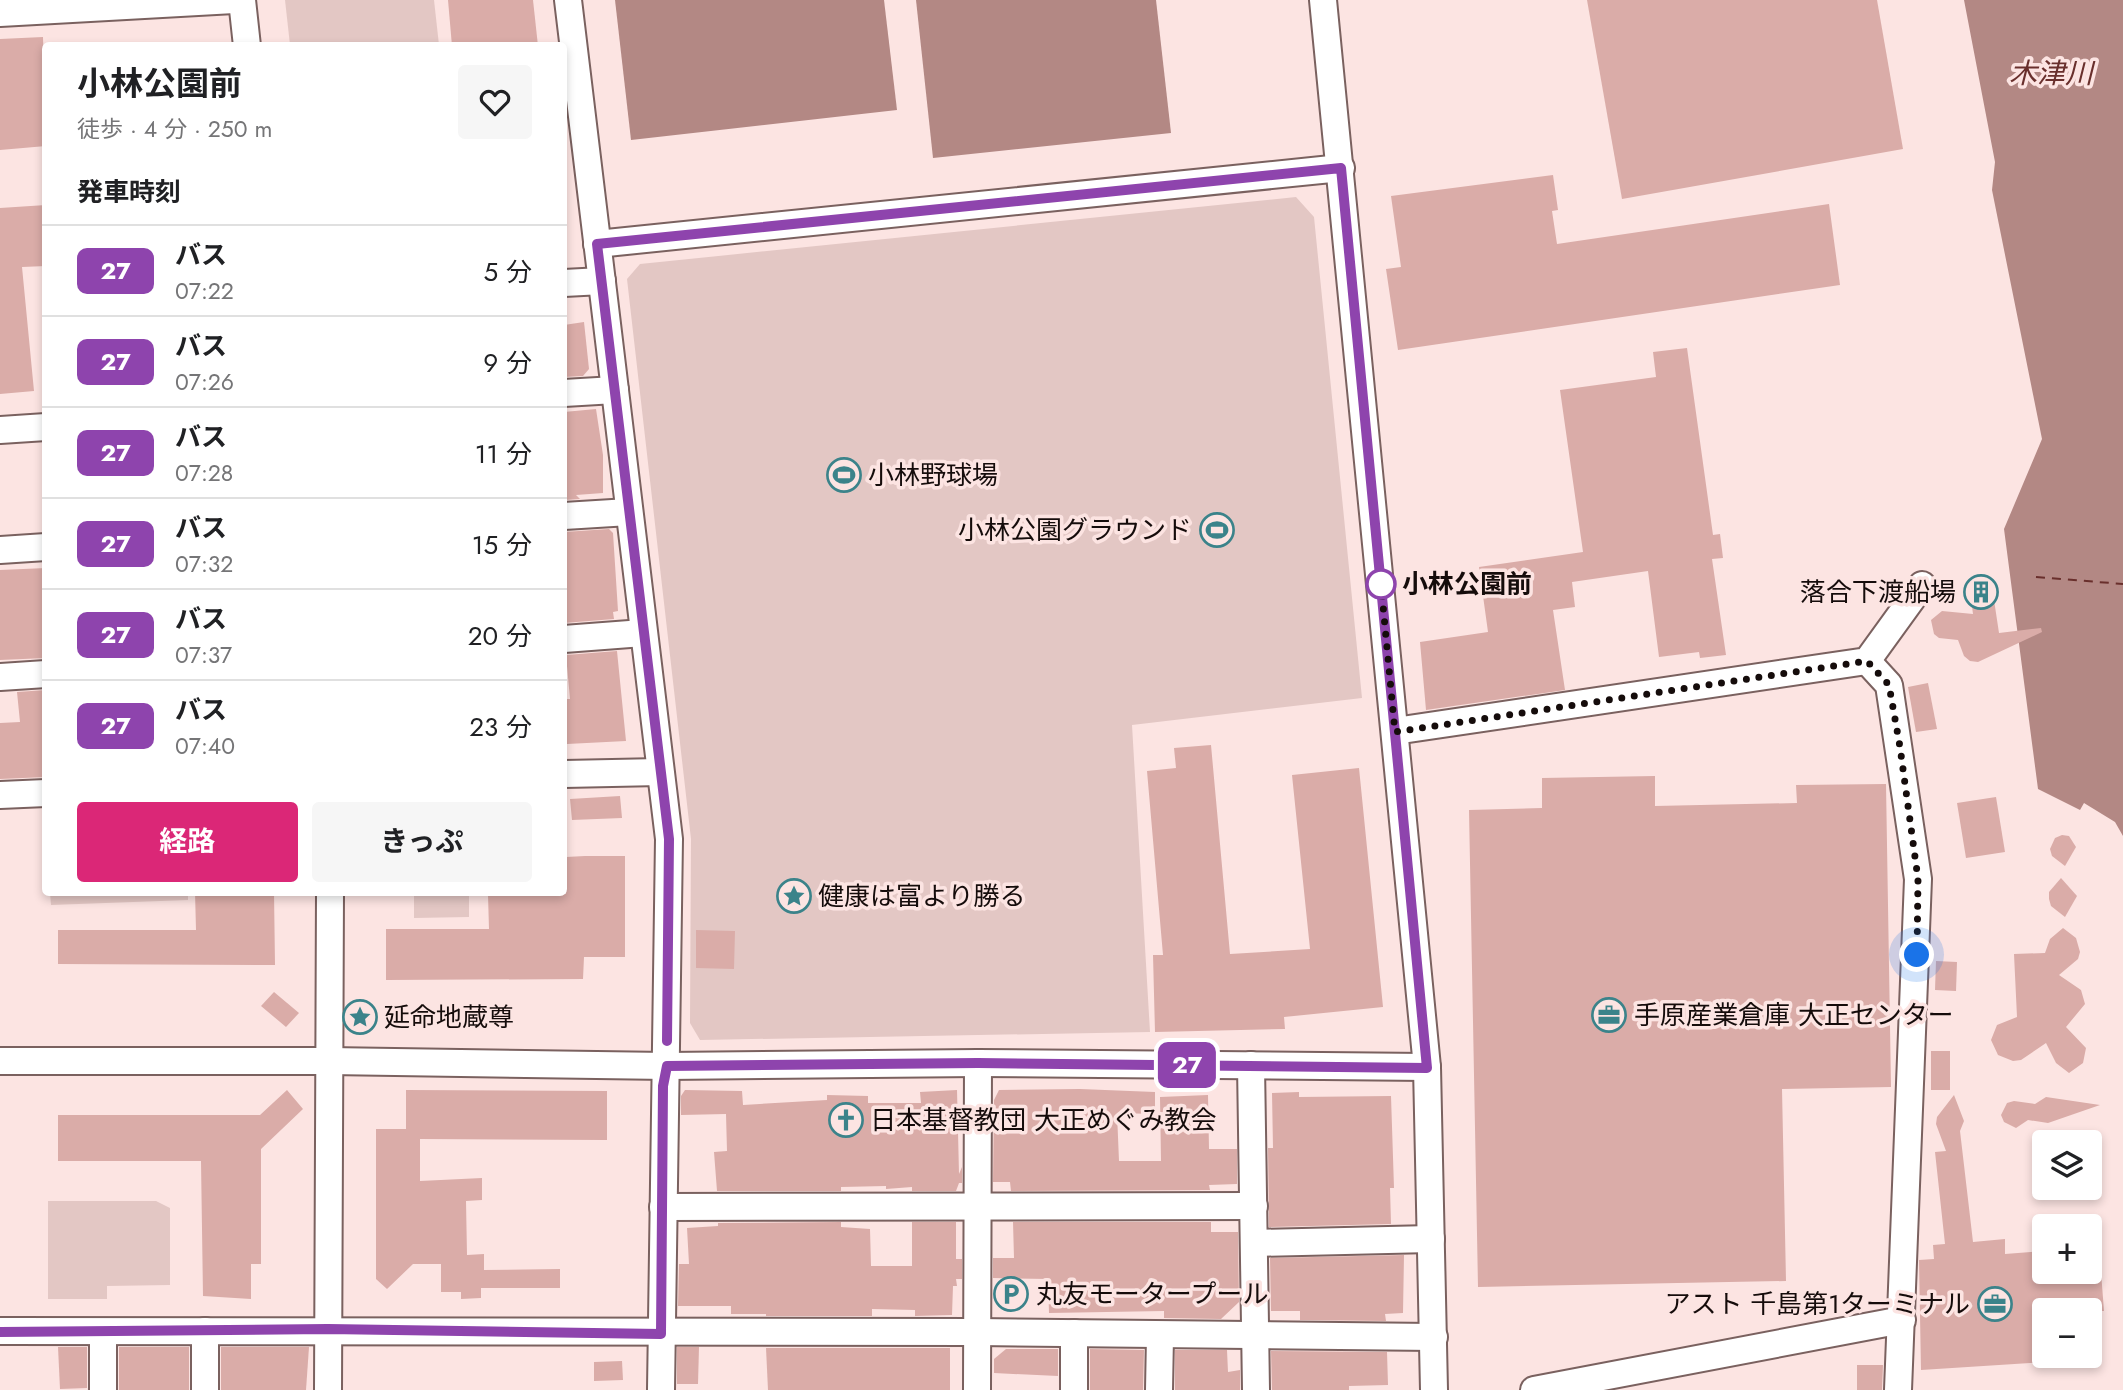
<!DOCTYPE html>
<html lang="ja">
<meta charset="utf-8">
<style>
:root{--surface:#fff;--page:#f6f6f6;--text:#202124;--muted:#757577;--line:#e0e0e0;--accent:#db2777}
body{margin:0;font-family:Jost,"Noto Sans JP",sans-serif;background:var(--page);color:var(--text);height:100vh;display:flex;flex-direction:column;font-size:26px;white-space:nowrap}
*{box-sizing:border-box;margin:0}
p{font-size:23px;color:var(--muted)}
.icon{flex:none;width:38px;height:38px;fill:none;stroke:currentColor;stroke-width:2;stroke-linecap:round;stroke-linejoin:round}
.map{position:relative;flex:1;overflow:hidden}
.details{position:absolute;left:42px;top:42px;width:525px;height:854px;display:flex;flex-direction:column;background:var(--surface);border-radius:7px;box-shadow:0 4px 10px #0003}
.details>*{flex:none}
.badge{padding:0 14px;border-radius:10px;font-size:24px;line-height:46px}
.buttons{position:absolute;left:2032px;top:1130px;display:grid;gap:14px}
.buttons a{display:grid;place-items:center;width:70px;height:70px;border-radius:7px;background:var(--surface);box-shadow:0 4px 10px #0003;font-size:35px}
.you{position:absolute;width:35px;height:35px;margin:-18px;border:5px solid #fff;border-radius:50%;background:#1a73e8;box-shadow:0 0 0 10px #1a73e833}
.map>.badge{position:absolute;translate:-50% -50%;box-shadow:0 0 0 4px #fff}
h2{padding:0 35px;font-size:26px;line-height:63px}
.round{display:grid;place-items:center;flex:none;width:74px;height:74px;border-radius:7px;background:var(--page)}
.headline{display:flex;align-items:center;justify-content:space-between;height:119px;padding:0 35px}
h1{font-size:33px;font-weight:700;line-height:52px}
.action{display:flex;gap:14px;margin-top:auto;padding:14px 35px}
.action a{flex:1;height:80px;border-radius:7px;background:var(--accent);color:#fff;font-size:28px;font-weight:700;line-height:80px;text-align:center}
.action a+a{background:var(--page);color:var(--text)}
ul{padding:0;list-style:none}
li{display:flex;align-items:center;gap:21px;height:91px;padding:0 35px;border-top:2px solid var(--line)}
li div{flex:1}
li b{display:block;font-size:26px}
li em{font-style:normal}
li .badge{min-width:77px;font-weight:700;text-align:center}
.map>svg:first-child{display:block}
</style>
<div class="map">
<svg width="2123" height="1390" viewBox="0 0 2123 1390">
<rect width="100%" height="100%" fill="#fce4e2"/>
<g fill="#e3c7c4">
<polygon points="285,0 434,0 439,45 290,45"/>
<polygon points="1296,197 1314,217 1362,698 1132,725 1150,1032 700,1040 690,1023 691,839 627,279 640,264"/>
<polygon points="50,893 188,893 188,900 51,905"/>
<polygon points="414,893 469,893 469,917 414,918"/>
<polygon points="48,1201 156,1201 170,1208 170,1285 107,1286 107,1299 48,1299"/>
</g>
<g fill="#b38884">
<polygon points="615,0 884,0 897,110 631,140"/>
<polygon points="916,0 1156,0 1171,133 933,158"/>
<polygon points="1964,0 2123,0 2123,836 2115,822 2084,803 2080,810 2038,789 2004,529 2042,439 1992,190 1995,162"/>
</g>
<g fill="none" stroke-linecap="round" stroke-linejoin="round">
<polyline stroke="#692f2c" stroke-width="2" stroke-dasharray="9 7" stroke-linecap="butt" points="2036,577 2123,584"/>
</g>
<g fill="#daaca8">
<polygon points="448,0 533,0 538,46 452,46"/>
<polygon points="1587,0 1877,0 1903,149 1622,199"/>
<polygon points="43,37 46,146 0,150 0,39"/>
<polygon points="1553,175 1558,210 1552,211 1557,244 1829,204 1840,285 1398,350 1386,269 1401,267 1391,196"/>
<polygon points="46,205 46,266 22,267 34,391 0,394 0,208"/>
<polygon points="584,322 589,369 583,376 564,377 564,325"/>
<polygon points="1687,348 1713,535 1720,534 1723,558 1712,559 1726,655 1700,658 1699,652 1659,657 1648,571 1572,582 1575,607 1553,610 1565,690 1426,710 1420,642 1488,632 1479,567 1583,552 1560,390 1656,377 1653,352"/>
<polygon points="596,409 603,455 603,493 576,495 580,499 564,500 564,412"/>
<polygon points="609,529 613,533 618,611 613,612 614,619 564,623 564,532"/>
<polygon points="46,568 46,658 0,660 0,570"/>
<polygon points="1991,580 1999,633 2041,628 2042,632 1978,662 1970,661 1964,656 1958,640 1939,638 1934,634 1931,620 1942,611 1973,614 1969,584"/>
<polygon points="617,651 626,741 567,744 564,699 570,699 566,655"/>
<polygon points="1928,683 1937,729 1916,732 1908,687"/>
<polygon points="46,690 46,777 0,779 0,723 20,722 17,692"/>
<polygon points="1211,745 1230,954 1310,949 1292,775 1359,768 1383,1007 1284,1017 1285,1029 1155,1032 1153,955 1163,955 1147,771 1176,768 1174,748"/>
<polygon points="1655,776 1655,806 1797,803 1796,785 1886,784 1891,1087 1782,1089 1786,1281 1478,1287 1469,810 1542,808 1542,778"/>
<polygon points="620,796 622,818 572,820 570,799"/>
<polygon points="1996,797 2005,852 1966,858 1957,803"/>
<polygon points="2062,835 2069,836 2076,847 2065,866 2052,856 2050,849 2055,838"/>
<polygon points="585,856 625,856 625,957 584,957 583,979 386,980 386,929 489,929 488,895 566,894 566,857"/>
<polygon points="2061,878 2077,896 2065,917 2051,906 2049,899 2049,892"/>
<polygon points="195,892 274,892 275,965 58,964 58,930 196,930"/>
<polygon points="2063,928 2076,938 2080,952 2078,959 2059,975 2081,990 2085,1004 2066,1027 2086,1048 2083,1063 2069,1073 2056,1063 2046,1043 2021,1060 2013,1061 1998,1055 1991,1040 1997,1025 2017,1017 2014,954 2045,953 2050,939"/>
<polygon points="696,930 735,931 734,969 696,968"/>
<polygon points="1936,961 1957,962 1956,991 1935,990"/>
<polygon points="274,992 299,1013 286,1027 261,1006"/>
<rect x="1931" y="1051" width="19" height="39"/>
<polygon points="1080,1089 1155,1092 1155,1114 1117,1113 1119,1161 1161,1161 1160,1097 1208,1095 1209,1149 1237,1149 1237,1184 1209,1185 1210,1190 1011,1191 1010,1182 993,1182 994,1100 999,1090"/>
<polygon points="287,1090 303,1109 261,1149 261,1264 251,1264 251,1299 203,1296 201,1161 58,1161 58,1115 260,1115"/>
<polygon points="406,1090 607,1091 607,1140 420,1139 420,1181 482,1178 482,1200 466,1201 467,1255 484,1254 484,1270 560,1269 560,1288 481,1288 481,1298 461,1299 461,1292 441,1292 441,1264 413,1264 387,1289 376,1279 376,1129 406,1129"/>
<polygon points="685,1090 742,1091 743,1105 827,1100 827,1095 868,1096 868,1103 921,1103 920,1092 957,1090 959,1174 962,1167 962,1183 959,1183 956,1191 912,1191 912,1187 886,1189 886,1186 841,1187 841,1191 717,1191 714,1152 727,1151 726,1114 681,1115 681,1096"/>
<polygon points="1299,1092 1299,1097 1391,1096 1394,1188 1390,1188 1391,1224 1269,1227 1268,1148 1273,1148 1272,1093"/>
<polygon points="1954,1095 1964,1121 1960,1131 1973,1242 2005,1239 2005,1254 2044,1251 2044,1272 2101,1272 2104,1311 2044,1311 2044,1362 1921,1370 1919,1260 1934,1259 1933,1245 1945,1244 1935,1152 1946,1151 1936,1124 1937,1117"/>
<polygon points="2046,1097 2100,1105 2048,1123 2028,1120 2016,1128 2004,1122 2001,1115 2007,1103 2014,1101 2035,1104"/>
<polygon points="841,1222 841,1227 870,1229 871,1266 912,1266 912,1222 956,1222 956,1259 962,1259 962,1279 956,1279 957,1286 953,1286 952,1315 915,1316 915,1310 872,1309 872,1316 766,1316 766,1314 731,1314 731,1306 678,1306 679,1264 689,1264 687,1228 718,1226 718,1223"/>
<polygon points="1013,1222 1211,1222 1211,1232 1238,1232 1239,1302 1221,1319 1164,1318 1164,1311 1049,1313 1048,1279 993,1278 993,1258 1014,1258"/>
<polygon points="1404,1255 1403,1313 1385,1314 1386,1321 1300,1320 1300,1311 1271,1311 1270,1258"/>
<polygon points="58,1347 87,1347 87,1388 60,1389"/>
<rect x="119" y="1347" width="70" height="43"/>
<polygon points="221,1347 309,1347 306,1390 221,1390"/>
<polygon points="677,1347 699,1347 698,1384 677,1384"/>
<polygon points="766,1348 950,1348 950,1390 768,1390"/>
<polygon points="1006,1349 1058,1349 1058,1376 994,1373 994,1359"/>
<polygon points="1090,1349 1144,1350 1143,1390 1090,1390"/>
<polygon points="1175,1350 1227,1350 1228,1372 1240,1370 1240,1390 1175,1390"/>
<polygon points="1271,1351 1387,1352 1388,1385 1349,1386 1349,1390 1272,1390"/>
<polygon points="622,1361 623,1380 594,1381 594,1362"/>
<polygon points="1857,1365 1883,1365 1882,1390 1857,1390"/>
</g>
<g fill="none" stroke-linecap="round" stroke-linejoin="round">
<g stroke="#7a615f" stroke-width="30">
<g id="minor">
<polyline points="242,0 247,46"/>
<polyline points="568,0 669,839 661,1390"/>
<polyline points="1323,0 1427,1067 1434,1390"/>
<polyline points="0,13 234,0"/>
<polyline points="597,244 1341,168"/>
<polyline points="564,283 602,281"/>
<polyline points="564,393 615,390"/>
<polyline points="0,430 46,427"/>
<polyline points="564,516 629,512"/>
<polyline points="0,550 46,547"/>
<polyline points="564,639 643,633"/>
<polyline points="1867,661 1889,685 1918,879 1898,1390"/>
<polyline points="0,677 46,674"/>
<polyline points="1395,731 1867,661 1922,585"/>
<polyline points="564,774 660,772"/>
<polyline points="0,795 46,793"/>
<polyline points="0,1061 329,1061 667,1066 978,1063 1427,1067"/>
<polyline points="1251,1065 1256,1390"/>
<polyline points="663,1207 1254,1206"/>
<polyline points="1254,1243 1431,1239"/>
<polyline points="0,1331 978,1332 1434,1337"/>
<polyline points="205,1331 205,1390"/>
<polyline points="103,1390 103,1332"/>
<polyline points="328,1390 330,892"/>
<polyline points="977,1390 978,1063"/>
<polyline points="1074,1390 1074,1333"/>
<polyline points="1159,1390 1160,1336"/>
<polyline points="1534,1390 1902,1320"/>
</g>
</g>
<use href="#minor" stroke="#fff" stroke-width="26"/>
</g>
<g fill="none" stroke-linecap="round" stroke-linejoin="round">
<g stroke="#fff" stroke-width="16">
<polyline id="line" points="0,1332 328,1329 661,1334 663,1086 667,1066 978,1063 1427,1068 1341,168 597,244 669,839 667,1041"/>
</g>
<use href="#line" stroke="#8e44ad" stroke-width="10"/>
<polyline stroke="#150c0b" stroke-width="7" stroke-dasharray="0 12.6" points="1381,584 1395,732 1867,661 1889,685 1900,747 1918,879 1917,955"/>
</g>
<defs>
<g id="stadium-ring" transform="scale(1.75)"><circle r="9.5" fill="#fce4e2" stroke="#3b838a" stroke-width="1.5"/><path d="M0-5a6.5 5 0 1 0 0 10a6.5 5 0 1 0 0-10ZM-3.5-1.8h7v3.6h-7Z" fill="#3b838a"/></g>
<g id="building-ring" transform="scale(1.75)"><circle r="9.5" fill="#fce4e2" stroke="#3b838a" stroke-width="1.5"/><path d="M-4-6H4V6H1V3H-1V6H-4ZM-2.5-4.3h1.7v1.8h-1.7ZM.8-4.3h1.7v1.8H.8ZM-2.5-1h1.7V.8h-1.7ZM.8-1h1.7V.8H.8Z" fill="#3b838a"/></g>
<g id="sight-ring" transform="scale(1.75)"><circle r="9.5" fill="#fce4e2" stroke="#3b838a" stroke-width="1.5"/><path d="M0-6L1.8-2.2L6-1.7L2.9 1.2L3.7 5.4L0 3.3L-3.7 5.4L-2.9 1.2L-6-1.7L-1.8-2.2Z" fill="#3b838a"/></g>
<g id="office-ring" transform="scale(1.75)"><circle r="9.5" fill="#fce4e2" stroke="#3b838a" stroke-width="1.5"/><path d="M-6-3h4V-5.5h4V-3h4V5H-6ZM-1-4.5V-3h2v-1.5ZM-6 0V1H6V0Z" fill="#3b838a"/></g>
<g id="church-ring" transform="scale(1.75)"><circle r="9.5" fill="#fce4e2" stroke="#3b838a" stroke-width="1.5"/><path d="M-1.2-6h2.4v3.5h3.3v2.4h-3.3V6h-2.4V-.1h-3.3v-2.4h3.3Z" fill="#3b838a"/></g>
<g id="parking-ring" transform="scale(1.75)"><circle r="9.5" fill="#fce4e2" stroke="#3b838a" stroke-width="1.5"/><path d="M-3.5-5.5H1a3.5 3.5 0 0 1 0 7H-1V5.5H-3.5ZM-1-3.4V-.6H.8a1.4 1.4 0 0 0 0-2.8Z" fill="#3b838a"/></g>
</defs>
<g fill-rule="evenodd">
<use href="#stadium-ring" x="844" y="475"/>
<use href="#stadium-ring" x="1217" y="530"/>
<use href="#building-ring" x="1981" y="592"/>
<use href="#sight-ring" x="794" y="896"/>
<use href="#office-ring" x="1609" y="1015"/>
<use href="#sight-ring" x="360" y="1017"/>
<use href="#church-ring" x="846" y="1120"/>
<use href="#parking-ring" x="1011" y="1294"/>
<use href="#office-ring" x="1995" y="1304"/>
</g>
<circle fill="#fff" stroke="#8e44ad" stroke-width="3.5" cx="1381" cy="584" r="14"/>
<g text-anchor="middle" stroke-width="7" stroke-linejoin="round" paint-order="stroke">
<g font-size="26" fill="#150c0b" stroke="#fce4e2" text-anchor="start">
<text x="868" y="484">小林野球場</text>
<text x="1192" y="539" text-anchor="end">小林公園グラウンド</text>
<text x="1956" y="601" text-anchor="end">落合下渡船場</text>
<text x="818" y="905">健康は富より勝る</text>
<text x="1634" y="1024">手原産業倉庫 大正センター</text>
<text x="384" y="1026">延命地蔵尊</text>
<text x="870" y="1129">日本基督教団 大正めぐみ教会</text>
<text x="1036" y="1303">丸友モータープール</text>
<text x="1970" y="1313" text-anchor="end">アスト 千島第1ターミナル</text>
</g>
<g font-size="26" font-weight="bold" fill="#150c0b" stroke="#fce4e2" text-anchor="start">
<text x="1402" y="593">小林公園前</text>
</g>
<g font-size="28" font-style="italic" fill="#692f2c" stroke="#fce4e2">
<text x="2051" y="83">木津川</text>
</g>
</g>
</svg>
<div class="buttons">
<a><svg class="icon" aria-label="layers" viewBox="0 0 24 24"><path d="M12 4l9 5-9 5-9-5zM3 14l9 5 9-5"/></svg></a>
<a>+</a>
<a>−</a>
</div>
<div class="you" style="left:1917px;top:955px"></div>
<b class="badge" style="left:1187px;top:1065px;background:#8e44ad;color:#fff">27</b>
<section class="details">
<div class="headline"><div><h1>小林公園前</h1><p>徒歩 · 4 分 · 250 m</p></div><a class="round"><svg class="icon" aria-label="heart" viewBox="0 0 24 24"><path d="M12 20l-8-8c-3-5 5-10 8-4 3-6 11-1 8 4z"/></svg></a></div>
<h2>発車時刻</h2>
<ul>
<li><span class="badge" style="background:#8e44ad;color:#fff">27</span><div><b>バス</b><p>07:22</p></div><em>5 分</em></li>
<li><span class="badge" style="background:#8e44ad;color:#fff">27</span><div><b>バス</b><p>07:26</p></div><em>9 分</em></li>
<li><span class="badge" style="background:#8e44ad;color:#fff">27</span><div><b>バス</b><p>07:28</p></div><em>11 分</em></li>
<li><span class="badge" style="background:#8e44ad;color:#fff">27</span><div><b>バス</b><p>07:32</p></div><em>15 分</em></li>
<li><span class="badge" style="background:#8e44ad;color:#fff">27</span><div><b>バス</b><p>07:37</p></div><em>20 分</em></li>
<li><span class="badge" style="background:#8e44ad;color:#fff">27</span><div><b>バス</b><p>07:40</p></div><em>23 分</em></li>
</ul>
<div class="action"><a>経路</a><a>きっぷ</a></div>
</section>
</div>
